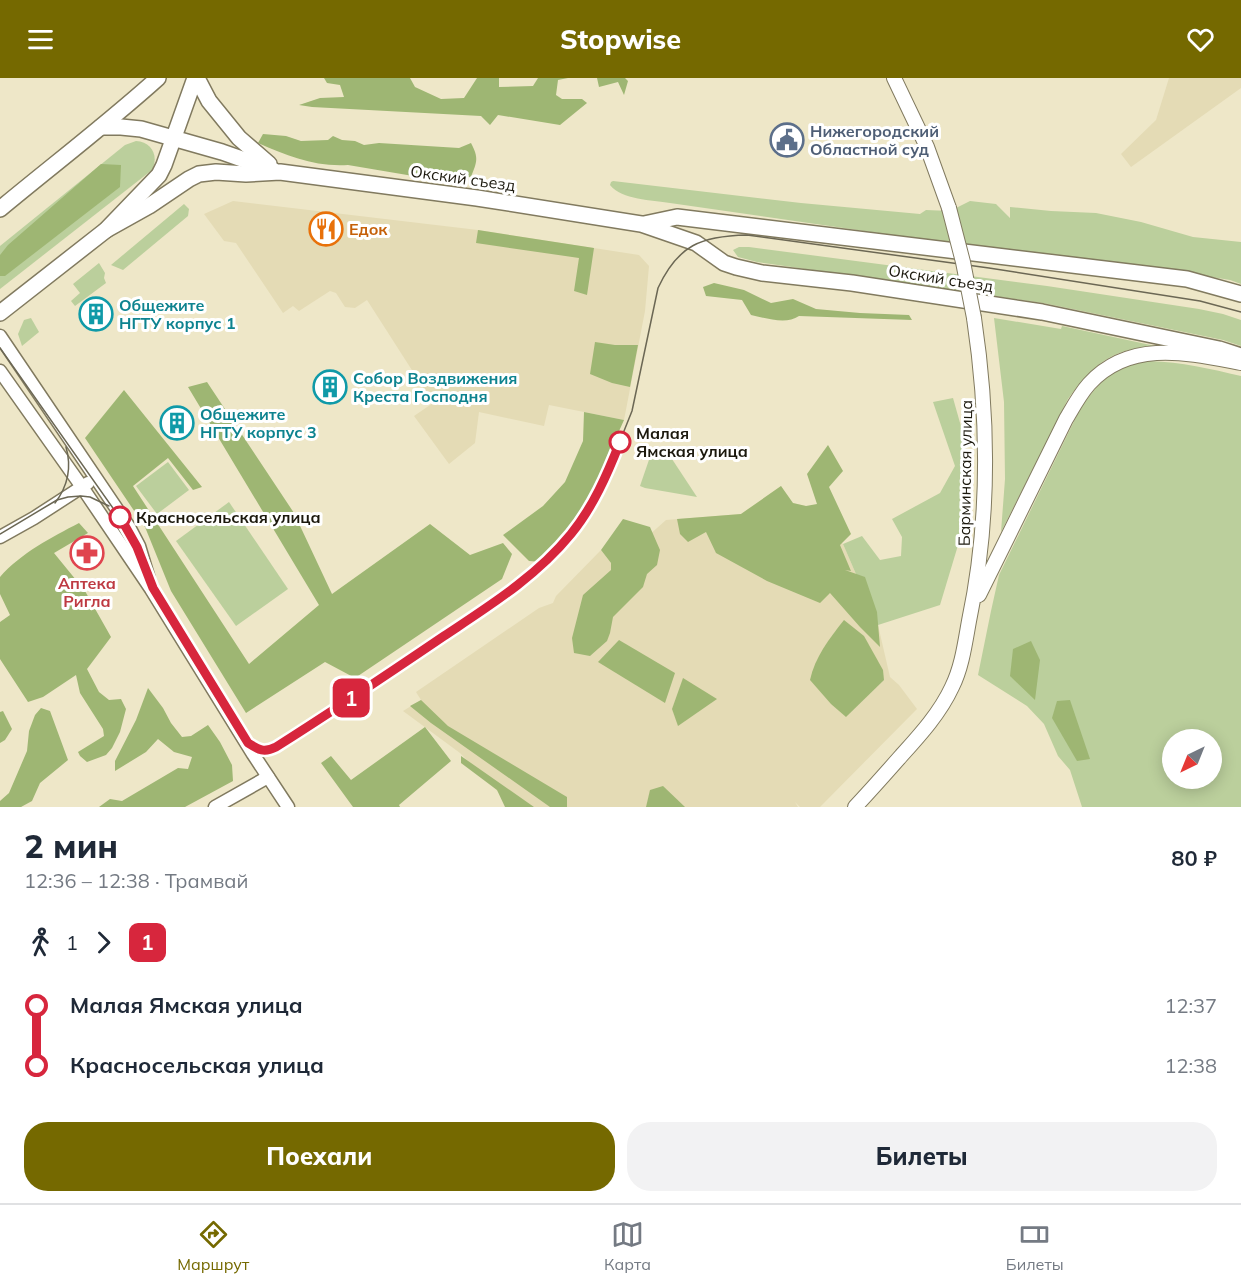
<!DOCTYPE html>
<html lang="ru">
<meta charset="utf-8">
<style>
:root{--surface:#fff;--page:#f2f2f3;--text:#1f2937;--muted:#747a83;--line:#e0e1e3;--accent:#756900}
body{margin:0;font-family:Mulish,sans-serif;background:var(--page);color:var(--text);height:100vh;display:flex;flex-direction:column;font-size:22px;white-space:nowrap}
*{box-sizing:border-box;margin:0}
p{font-size:20px;color:var(--muted)}
.icon{flex:none;width:33px;height:33px;fill:none;stroke:currentColor;stroke-width:2;stroke-linecap:round;stroke-linejoin:round}
.map{position:relative;height:729px;overflow:hidden}
.side{display:flex;flex-direction:column;background:var(--surface);flex:1}
.side>*{flex:none}
.badge{padding:0 12px;border-radius:9px;font-size:21px;line-height:39px}
.needle{width:39px;rotate:223deg}
.buttons{position:absolute;left:1162px;top:651px;display:grid;gap:12px}
.buttons a{display:grid;place-items:center;width:60px;height:60px;border-radius:50%;background:var(--surface);box-shadow:0 3px 15px #0003;font-size:30px}
.map>.badge{position:absolute;translate:-50% -50%;box-shadow:0 0 0 3px #fff}
.legs{display:flex;align-items:center;gap:9px;height:66px;padding:0 24px;font-size:20px}
.legs p{margin-inline-start:auto}
.headline{display:flex;align-items:center;justify-content:space-between;height:102px;padding:0 24px}
h1{font-size:33px;font-weight:800;line-height:45px}
.action{display:flex;gap:12px;margin-top:auto;padding:12px 24px}
.action a{flex:1;height:69px;border-radius:24px;background:var(--accent);color:#fff;font-size:24px;font-weight:800;line-height:69px;text-align:center}
.action a+a{background:var(--page);color:var(--text)}
ul{padding:0 24px;list-style:none}
li{display:flex;align-items:center;gap:21px;height:60px;font-size:22px}
li i{display:grid;place-items:center;width:9px;height:100%;margin:0 8px;background:currentColor}
li i::after{content:'';width:15px;height:15px;margin:-8px;border:4px solid;border-radius:50%;background:var(--surface)}
li p{margin-inline-start:auto}
li:first-child i{background:linear-gradient(#0000 50%,currentColor 0)}
li:last-child i{background:linear-gradient(currentColor 50%,#0000 0)}
header{display:flex;justify-content:space-between;align-items:center;height:78px;padding:0 24px;background:var(--accent);color:#fff;font-size:27px;font-weight:800}
.menu{display:flex;justify-content:space-around;align-items:center;height:84px;border-top:2px solid var(--line);background:var(--surface);font-size:16px;color:var(--muted)}
.menu a{display:grid;justify-items:center;gap:3px}
.menu .active{color:var(--accent)}
.map>svg:first-child{display:block}
</style>
<header><svg class="icon" aria-label="menu" viewBox="0 0 24 24"><path d="M4 6h16M4 12h16M4 18h16"/></svg>Stopwise<svg class="icon" aria-label="heart" viewBox="0 0 24 24"><path d="M12 20l-8-8c-3-5 5-10 8-4 3-6 11-1 8 4z"/></svg></header>
<div class="map">
<svg width="1241" height="729" viewBox="0 0 1241 729">
<rect width="100%" height="100%" fill="#eee7c8"/>
<g fill="#e4dbb5">
<polygon points="1169,0 1241,0 1241,10 1131,89 1121,76 1156,42"/>
<polygon points="233,123 478,152 639,177 649,188 645,233 624,342 549,327 544,348 479,334 475,365 449,386 414,338 433,325 367,222 355,230 345,229 336,215 330,213 299,233 293,228 283,235 236,165 224,163 204,136"/>
<polygon points="781,408 792,425 806,428 843,466 878,547 890,599 899,607 917,631 820,729 800,729 795,724 798,729 513,729 460,675 403,633 421,622 416,614 539,530 553,525 556,518 601,472 611,485 611,491 666,442 741,436"/>
</g>
<g fill="#bbcf9c" fill-rule="evenodd">
<path d="M136 63C152 64 159 78 152 92L0 211V168L125 67Z"/>
<path d="M613 103 801 125 920 136 926 132 950 133 970 123 996 126 1010 140V129L1051 133 1096 135 1141 144 1193 159 1241 164V206L1230 202 1199 197 982 170 670 125C652 122 622 122 610 107L611 104Z"/>
<polygon points="184,126 189,131 188,138 123,192 111,187"/>
<polygon points="739,169 749,169 1047,208 1199,231 1223,236 1241,242 1241,268 1223,262 1043,225 757,184 738,179 733,172"/>
<polygon points="99,185 105,195 104,200 106,205 75,228 71,223 80,215 73,206"/>
<polygon points="31,240 39,254 22,268 18,256 24,242"/>
<path d="M994 240 1061 251 1062 248 1160 269C1147 270 1133 270 1122 274 1098 282 1082 302 1068 321L1001 454 1005 401 1004 324Z"/>
<path d="M1150 283C1181 284 1211 291 1241 298V729H1082L1070 692 1058 678 1044 646 1027 628 978 597 991 533 999 497 1081 329C1094 311 1109 293 1131 286 1137 284 1144 284 1150 283ZM1173 662H1212V700H1173Z"/>
<polygon points="953,320 964,359 964,392 959,464 940,527 878,547 843,466 862,458 880,482 901,478 902,459 892,441 940,415 955,388 933,324"/>
<polygon points="652,373 660,373 670,378 697,419 645,410 640,408"/>
<polygon points="168,384 189,412 157,436 136,408"/>
<polygon points="229,424 288,511 236,548 176,463"/>
</g>
<g fill="#9eb673">
<polygon points="324,0 410,0 415,9 441,21 464,20 477,0 499,0 499,9 533,8 538,0 568,0 558,2 556,17 562,21 582,21 587,25 560,47 498,37 490,47 481,38 312,29 299,27 320,20 344,19 340,7 327,5"/>
<polygon points="597,0 625,0 628,3 624,17 618,4 599,9"/>
<path d="M263 56 286 58 301 63 328 62 333 58 342 62 355 63 364 67 379 65 459 70 471 65C479 80 477 84 471 99L440 98 425 100 348 87C314 89 288 78 258 65Z"/>
<polygon points="101,86 121,87 120,109 5,198 0,198 0,177 8,167"/>
<polygon points="478,152 594,170 587,217 574,213 579,180 476,165"/>
<path d="M714 205 744 212 771 225 793 221 816 231 860 235 909 237 912 242 799 238C786 247 766 240 751 237L742 222 706 218 703 209Z"/>
<polygon points="595,264 615,267 638,267 630,309 612,305 590,296"/>
<polygon points="207,304 294,435 332,516 430,446 470,477 503,465 512,476 502,501 355,600 325,584 246,635 171,513 145,449 85,360 124,312 202,409 193,412 168,380 133,408 249,586 319,527 188,309"/>
<polygon points="584,334 624,342 586,427 568,455 541,484 529,483 503,457 543,428 565,404 583,363"/>
<polygon points="828,367 843,393 829,409 851,456 840,467 851,493 845,492 865,499 877,534 880,569 860,549 830,515 820,525 767,503 716,475 706,454 688,464 680,456 677,441 741,436 781,408 793,425 806,428 817,426 807,396"/>
<polygon points="623,441 650,449 660,472 657,487 647,496 643,509 613,539 610,555 607,563 590,578 574,575 572,560 583,517 611,492 611,485 601,472"/>
<path d="M79 445 88 455 54 475 85 513 111 559 87 591 99 614 109 622 121 621 126 631 120 654 112 670 106 677 87 684 80 678 78 674 104 658 103 651 80 615 76 597 43 619 28 624 0 581V544L10 537 0 516V499C21 475 52 459 79 445Z"/>
<path d="M844 542 864 558 883 592 884 602 846 639 831 626 810 602C815 579 829 561 844 542Z"/>
<polygon points="619,562 675,595 665,625 598,584"/>
<polygon points="1031,563 1040,582 1035,622 1010,598 1013,571"/>
<polygon points="683,600 717,621 678,648 672,631"/>
<polygon points="148,610 163,630 171,645 182,659 191,658 208,647 220,664 232,687 233,703 185,729 99,729 110,721 122,723 178,690 188,691 192,679 174,674 158,661 146,674 115,693 115,683 136,642"/>
<polygon points="421,622 448,648 567,719 567,729 550,729 431,645 410,628"/>
<polygon points="1070,622 1090,681 1077,683 1052,640 1057,623"/>
<polygon points="41,630 50,633 68,682 40,705 32,723 21,729 0,729 0,723 9,715 27,673 29,653 35,637"/>
<polygon points="3,633 12,651 5,662 0,665 0,634"/>
<polygon points="425,649 451,683 399,727 400,729 353,729 321,685 331,678 351,702"/>
<polygon points="461,678 534,729 505,729 497,712 461,685"/>
<polygon points="663,708 685,729 646,729 650,712"/>
</g>
<g fill="none" stroke-linecap="round" stroke-linejoin="round">
<g stroke="#817a5f" stroke-width="15">
<g id="tertiary">
<polyline points="0,258 129,449 139,468 148,498"/>
<polyline points="0,293 82,409 151,511 253,676 288,729"/>
<polyline points="0,459 34,440 88,405"/>
<polyline points="215,729 268,699"/>
</g>
</g>
<g stroke="#817a5f" stroke-width="16">
<g id="secondary">
<polyline points="894,0 927,69 949,130"/>
<path d="M979 517 1066 341C1073 329 1080 316 1089 306 1130 261 1188 275 1241 285"/>
<path d="M855 729C871 712 886 695 901 678 920 657 940 635 952 609 962 589 965 565 969 543 990 443 989 340 974 240"/>
</g>
</g>
<g stroke="#817a5f" stroke-width="18">
<g id="primary">
<polyline points="197,0 209,23 239,60 269,86"/>
<polyline points="101,49 121,49 141,51 222,74 273,92"/>
<path d="M0 131C53 87 107 46 158 0"/>
<polyline points="644,146 677,139 1187,201 1241,216"/>
<polyline points="106,152 149,128 189,101 199,96 216,94 246,96 280,94 477,120 641,146 696,165 724,185 736,189 762,195 852,205 1042,234 1219,271 1241,278"/>
<polyline points="0,235 106,152 159,97 164,87 195,0"/>
</g>
</g>
<use href="#tertiary" stroke="#fff" stroke-width="12"/>
<use href="#secondary" stroke="#fff" stroke-width="14"/>
<use href="#primary" stroke="#fff" stroke-width="15"/>
<g stroke="#6b6754" stroke-width="1.5">
<path d="M0 270 127 450 137 469 153 510 248 665C254 668 259 673 266 672 278 672 299 654 309 648L508 515 536 493 555 475 572 456 593 426 608 393 632 333 658 210C678 167 701 158 747 157L989 190 1200 223 1241 234"/>
<path d="M55 425C68 408 72 390 66 369"/>
<polyline points="0,456 57,422 68,419 81,418 90,419 109,428"/>
</g>
<g stroke="#817a5f" stroke-width="16" stroke-linecap="butt">
<polyline id="secondary-bridge" points="949,130 963,184 974,240"/>
</g>
<use href="#secondary-bridge" stroke="#fff" stroke-width="14"/>
</g>
<g fill="none" stroke-linecap="round" stroke-linejoin="round">
<g stroke="#fff" stroke-width="14">
<path id="line-1" d="M120 439 137 469 153 510 248 665C259 672 264 675 276 669 333 633 388 596 444 558 489 528 536 499 571 456 593 429 607 397 620 364"/>
</g>
<use href="#line-1" stroke="#d7263d" stroke-width="9"/>
</g>
<defs>
<g id="civic-ring" transform="scale(1.725)"><circle r="9.5" fill="#fff" stroke="#5c6f8a" stroke-width="1.5"/><path d="M-.6-6.5H3V-4.5H.6V-3L4-1V1h2V6H-6V1h2V-1L-.6-3ZM-1.2 2.5V6h2.4V2.5Z" fill="#5c6f8a"/></g>
<g id="restaurant-ring" transform="scale(1.725)"><circle r="9.5" fill="#fff" stroke="#e8710a" stroke-width="1.5"/><path d="M-5-6h1v4h1v-4h1v4h1v-4h1v5L-1.5 .5V6h-2V.5L-5-1ZM5-6V6H3V1.5H1.5Q1.5-4 5-6Z" fill="#e8710a"/></g>
<g id="building-ring" transform="scale(1.725)"><circle r="9.5" fill="#fff" stroke="#0f9aa8" stroke-width="1.5"/><path d="M-4-6H4V6H1V3H-1V6H-4ZM-2.5-4.3h1.7v1.8h-1.7ZM.8-4.3h1.7v1.8H.8ZM-2.5-1h1.7V.8h-1.7ZM.8-1h1.7V.8H.8Z" fill="#0f9aa8"/></g>
<g id="pharmacy-ring" transform="scale(1.725)"><circle r="9.5" fill="#fff" stroke="#e0444e" stroke-width="1.5"/><path d="M-2-6h4v4h4v4h-4v4h-4v-4h-4v-4h4Z" fill="#e0444e"/></g>
</defs>
<g fill-rule="evenodd">
<use href="#civic-ring" x="787" y="62"/>
<use href="#restaurant-ring" x="326" y="151"/>
<use href="#building-ring" x="96" y="236"/>
<use href="#building-ring" x="330" y="309"/>
<use href="#building-ring" x="177" y="345"/>
<use href="#pharmacy-ring" x="87" y="475"/>
</g>
<g fill="#fff" stroke="#d7263d" stroke-width="3">
<circle cx="620" cy="364" r="10"/>
<circle cx="120" cy="439" r="10"/>
</g>
<g text-anchor="middle" stroke-width="6" stroke-linejoin="round" paint-order="stroke">
<g font-size="16" font-weight="bold" fill="#4e5e75" stroke="#fff" text-anchor="start">
<text x="810" y="59">Нижегородский<tspan x="810" dy="18">Областной суд</tspan></text>
</g>
<g font-size="16" fill="#1b180d" stroke="#fff">
<text transform="translate(463 100) rotate(8)" y="6">Окский съезд</text>
<text transform="translate(941 200) rotate(9)" y="6">Окский съезд</text>
<text transform="translate(965 395) rotate(-89)" y="6">Барминская улица</text>
</g>
<g font-size="16" font-weight="bold" fill="#c56008" stroke="#fff" text-anchor="start">
<text x="349" y="157">Едок</text>
</g>
<g font-size="16" font-weight="bold" fill="#0d838f" stroke="#fff" text-anchor="start">
<text x="119" y="233">Общежите<tspan x="119" dy="18">НГТУ корпус 1</tspan></text>
<text x="353" y="306">Собор Воздвижения<tspan x="353" dy="18">Креста Господня</tspan></text>
<text x="200" y="342">Общежите<tspan x="200" dy="18">НГТУ корпус 3</tspan></text>
</g>
<g font-size="16" font-weight="bold" fill="#1b180d" stroke="#fff" text-anchor="start">
<text x="636" y="361">Малая<tspan x="636" dy="18">Ямская улица</tspan></text>
<text x="136" y="445">Красносельская улица</text>
</g>
<g font-size="16" font-weight="bold" fill="#be3a42" stroke="#fff">
<text x="87" y="511">Аптека<tspan x="87" dy="18">Ригла</tspan></text>
</g>
</g>
</svg>
<div class="buttons">
<a><svg class="needle" viewBox="-14 -14 28 28"><path d="M0-13l5 13h-10z" fill="#e53935"/><path d="M0 13l5-13h-10z" fill="#747a83"/></svg></a>
</div>
<b class="badge" style="left:351px;top:620px;background:#d7263d;color:#fff">1</b>
</div>
<section class="side">
<div class="headline"><div><h1>2 мин</h1><p>12:36 – 12:38 · Трамвай</p></div><b>80 ₽</b></div>
<div class="legs"><svg class="icon" aria-label="walk" viewBox="0 0 24 24"><circle cx="13" cy="4" r="2"/><path d="M13 8l-2 6 4 7M11 14l-3 7M7 12l3-4h3l4 4"/></svg>1<svg class="icon" aria-label="forward" viewBox="0 0 24 24"><path d="M9 5l7 7-7 7"/></svg><b class="badge" style="background:#d7263d;color:#fff">1</b></div>
<ul>
<li><i style="color:#d7263d"></i><b>Малая Ямская улица</b><p>12:37</p></li>
<li><i style="color:#d7263d"></i><b>Красносельская улица</b><p>12:38</p></li>
</ul>
<div class="action"><a>Поехали</a><a>Билеты</a></div>
</section>
<nav class="menu">
<a class="active"><svg class="icon" aria-label="directions" viewBox="0 0 24 24"><path d="M12 3l9 9-9 9-9-9zM9 14v-3h6M13 9l2 2-2 2"/></svg>Маршрут</a>
<a><svg class="icon" aria-label="map" viewBox="0 0 24 24"><path d="M3 6l6-2 6 2 6-2v14l-6 2-6-2-6 2zM9 4v14M15 6v14"/></svg>Карта</a>
<a><svg class="icon" aria-label="tickets" viewBox="0 0 24 24"><path d="M3 7h18v10H3zM15 7v10"/></svg>Билеты</a>
</nav>
